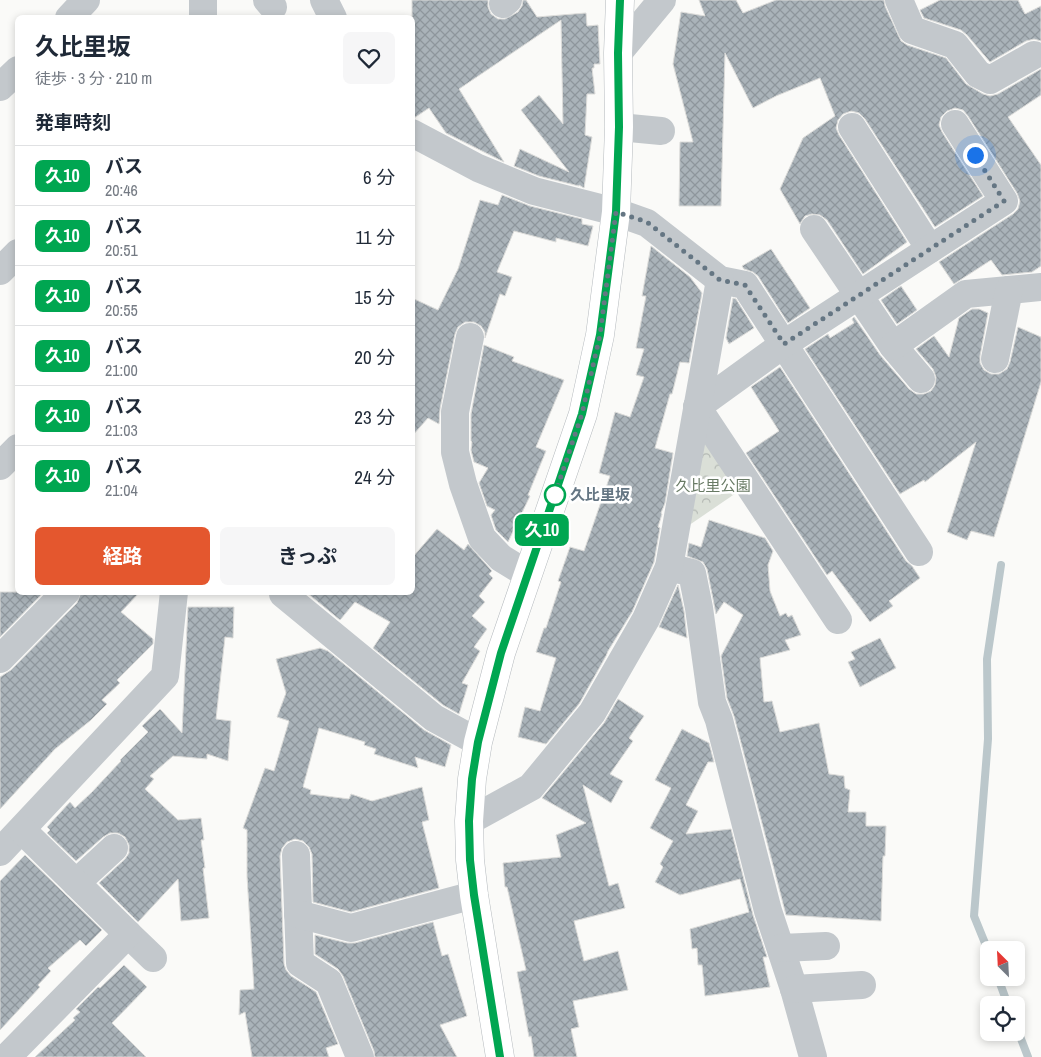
<!DOCTYPE html>
<html lang="ja">
<meta charset="utf-8">
<style>
:root{--surface:#fff;--page:#f6f6f7;--text:#1f2937;--muted:#747a83;--line:#e0e1e3;--accent:#e4572e}
body{margin:0;font-family:"Archivo Narrow","Noto Sans JP",sans-serif;background:var(--page);color:var(--text);height:100vh;display:flex;flex-direction:column;font-size:19px;white-space:nowrap}
*{box-sizing:border-box;margin:0}
p{font-size:16px;color:var(--muted)}
.icon{flex:none;width:28px;height:28px;fill:none;stroke:currentColor;stroke-width:2;stroke-linecap:round;stroke-linejoin:round}
.map{position:relative;flex:1;overflow:hidden}
.sheet{position:absolute;left:15px;top:15px;width:400px;height:580px;display:flex;flex-direction:column;background:var(--surface);border-radius:8px;box-shadow:0 2px 8px #0003}
.sheet>*{flex:none}
.badge{padding:0 10px;border-radius:8px;font-size:18px;line-height:32px}
.needle{width:32px;rotate:336deg}
.fabs{position:absolute;left:980px;top:941px;display:grid;gap:10px}
.fabs a{display:grid;place-items:center;width:45px;height:45px;border-radius:8px;background:var(--surface);box-shadow:0 2px 8px #0003;font-size:25px}
.you{position:absolute;width:25px;height:25px;margin:-12px;border:4px solid #fff;border-radius:50%;background:#1a73e8;box-shadow:0 0 0 8px #1a73e833}
.map>.badge{position:absolute;translate:-50% -50%;box-shadow:0 0 0 2px #fff}
h2{padding:0 20px;font-size:19px;line-height:45px}
.round{display:grid;place-items:center;flex:none;width:52px;height:52px;border-radius:8px;background:var(--page)}
.head{display:flex;align-items:center;justify-content:space-between;height:85px;padding:0 20px}
h1{font-size:24px;font-weight:700;line-height:38px}
.button{display:flex;gap:10px;margin-top:auto;padding:10px 20px}
.button a{flex:1;height:58px;border-radius:8px;background:var(--accent);color:#fff;font-size:20px;font-weight:700;line-height:58px;text-align:center}
.button a+a{background:var(--page);color:var(--text)}
ul{padding:0;list-style:none}
li{display:flex;align-items:center;gap:15px;height:60px;padding:0 20px;border-top:1px solid var(--line)}
li div{flex:1}
li b{display:block;font-size:19px}
li em{font-style:normal}
li .badge{min-width:55px;font-weight:700;text-align:center}
.map>svg:first-child{display:block}
</style>
<div class="map">
<svg width="1041" height="1057" viewBox="0 0 1041 1057">
<defs>
<pattern id="park-crowns" width="20" height="18" patternUnits="userSpaceOnUse" patternTransform="scale(1.25)"><rect width="20" height="18" fill="#dadfd7"/><path d="M2 6a3 3 0 1 1 6 0M12 15a3 3 0 1 1 6 0" fill="none" stroke="#b4b9b4"/></pattern>
<pattern id="building-cross-hatch" width="8" height="8" patternUnits="userSpaceOnUse" patternTransform="scale(1.25)"><rect width="8" height="8" fill="#aab3b9"/><path d="M0 0l8 8M0 8l8-8" fill="none" stroke="#8e969c"/></pattern>
</defs>
<rect width="100%" height="100%" fill="#fafaf8"/>
<polygon fill="url(#park-crowns)" points="703,433 739,491 685,528"/>
<g fill="none" stroke-linecap="round" stroke-linejoin="round">
<g stroke="#bbc7cb" stroke-width="8">
<polyline points="989,953 974,916 988,739 987,659 1001,565"/>
<polyline points="998,978 1008,1005"/>
<polyline points="1016,1026 1028,1057"/>
</g>
</g>
<g fill="url(#building-cross-hatch)" stroke="#dcdcda">
<polygon points="412,0 488,0 488,7 491,14 498,19 505,19 518,12 522,6 523,0 526,0 537,17 586,13 587,26 598,25 600,64 594,64 594,68 592,68 595,94 587,94 585,135 592,137 584,188 579,185 579,186 539,176 514,166 520,149 569,172 521,110 539,95 563,124 561,20 459,89 504,162 446,133 429,108 414,118 412,118"/>
<polygon points="699,0 736,0 743,13 776,0 884,0 885,6 901,41 907,45 946,58 966,84 983,94 990,96 998,94 1041,69 1041,95 1008,117 1041,165 1041,266 1032,272 1002,275 991,260 954,284 939,262 1013,214 1018,209 1020,201 1017,193 968,116 963,110 955,108 947,111 941,117 939,125 942,132 983,196 935,227 865,119 859,113 851,111 843,114 838,120 836,128 839,135 907,242 863,274 827,220 820,215 812,214 805,216 800,224 780,189 803,138 835,116 820,78 776,96 753,108 725,53 721,206 679,206 680,142 693,142 673,64 681,12 705,16"/>
<polygon points="940,0 1018,0 1025,14 1041,6 1041,41 1034,39 1026,41 990,62 967,35 961,30 924,18 920,10"/>
<polygon points="502,195 530,206 582,219 582,224 593,226 588,246 556,238 556,242 514,231 497,272 512,277 505,296 500,294 485,338 485,332 481,326 474,322 465,322 458,327 455,334 440,409 439,424 428,418 412,436 412,298 438,310 458,269 480,200 498,205"/>
<polygon points="651,246 690,277 702,293 689,363 680,362 672,394 670,394 655,448 673,453 665,503 661,513 662,514 658,527 660,528 654,562 632,612 608,651 606,656 579,704 546,744 518,737 525,707 540,711 556,658 536,652 544,628 546,628 561,582 558,581 570,547 584,551 610,476 599,473 615,412 630,417 644,377 636,375 644,349 636,348 646,296 642,296"/>
<polygon points="771,249 810,308 788,323 758,276 753,272 744,269 742,266"/>
<polygon points="901,286 917,310 897,324 881,300"/>
<polygon points="733,298 736,299 754,328 729,344 726,338"/>
<polygon points="972,309 979,309 988,313 980,356 980,363 984,370 991,374 999,374 1007,369 1010,362 1018,327 1041,337 1041,382 994,537 971,531 967,540 947,532 976,442 925,482 924,480 900,494 805,349 828,334 830,338 854,323 852,319 854,317 880,355 909,389 916,394 924,394 931,391 935,385 936,377 933,369 916,349 934,336 949,357 959,318"/>
<polygon points="484,345 514,357 512,361 564,380 536,447 546,451 528,495 530,496 508,542 496,530 491,515 495,510 487,506 479,483 488,468 474,462 471,450 472,442 471,441 471,414"/>
<polygon points="780,367 906,561 912,566 920,578 889,601 893,606 870,622 832,571 827,575 746,453 779,431 751,387"/>
<polygon points="709,520 765,538 773,551 768,565 770,591 780,616 786,613 788,617 792,615 801,635 785,640 790,650 760,658 764,702 772,701 780,732 819,723 829,774 844,776 845,788 850,790 848,812 866,812 866,826 886,826 885,856 883,856 881,921 786,915 734,716 727,698 721,656 743,615 724,602 716,614 707,569 703,562 687,556 689,543 701,547"/>
<polygon points="437,529 464,550 468,544 492,571 489,574 493,578 479,596 485,602 472,616 487,629 474,647 480,651 462,683 468,685 459,714 443,705 373,648 390,622 355,602 340,620 306,592 412,592 412,558"/>
<polygon points="678,585 684,611 687,638 659,627"/>
<polygon points="0,592 44,592 0,637"/>
<polygon points="81,592 140,592 121,612 153,639 153,644 117,680 120,683 102,700 107,704 91,720 55,749 0,809 0,677 11,670 77,603"/>
<polygon points="188,607 234,607 233,638 225,637 216,719 231,721 228,761 207,754 207,759 173,756 150,776 154,779 145,789 178,820 201,818 204,840 201,840 205,868 203,868 209,918 181,921 178,879 138,922 99,883 125,859 129,853 129,845 125,837 118,833 110,833 103,837 76,861 47,833 50,830 47,827 70,802 75,808 92,792 121,761 120,760 148,732 142,726 160,709 182,733"/>
<polygon points="880,638 896,668 860,687 848,662 855,659 851,652"/>
<polygon points="320,648 328,651 424,730 451,745 445,767 415,757 418,768 374,754 376,749 364,745 365,742 319,728 303,787 311,790 310,794 349,799 351,794 372,801 422,787 429,820 422,822 439,888 351,912 313,902 312,854 309,847 303,841 295,839 287,842 282,848 280,856 284,964 286,970 291,976 316,992 338,1044 326,1048 329,1057 252,1057 245,1012 239,1015 240,990 254,989 247,876 247,830 243,828 265,768 274,771 289,721 277,717 286,693 276,659"/>
<polygon points="618,699 644,716 629,738 633,741 610,774 623,781 611,803 583,785 609,886 618,883 625,908 574,921 584,961 618,951 628,990 573,1001 579,1027 571,1029 577,1057 534,1057 531,1036 529,1037 517,972 526,970 507,887 505,887 503,863 561,857 556,835 586,823 542,798 604,723"/>
<polygon points="682,729 709,743 714,762 708,762 686,805 698,811 686,834 731,829 753,915 767,957 763,957 770,987 705,996 702,965 698,965 697,948 692,949 690,929 749,912 740,879 680,895 655,882 663,867 660,864 673,841 650,828 671,788 655,780"/>
<polygon points="25,855 102,930 86,946 80,940 48,968 51,971 38,985 40,987 0,1030 0,881"/>
<polygon points="433,922 442,956 448,954 467,1016 440,1025 457,1057 375,1057 374,1051 343,976 338,969 315,954 315,935 347,943 355,943"/>
<polygon points="124,965 147,987 112,1023 146,1057 35,1057 75,1020 73,1018 80,1012 76,1009 98,987 100,988"/>
</g>
<g fill="none" stroke-linecap="round" stroke-linejoin="round">
<g stroke="#b5babe" stroke-width="29">
<polyline id="major" points="500,1057 474,895 470,860 469,821 472,779 478,742 501,653 583,414 600,335 616,212 619,127 618,53 620,0"/>
</g>
<g stroke="#c3c8cc" stroke-width="28">
<polyline points="203,0 203,18"/>
<polyline points="267,0 273,7"/>
<polyline points="324,0 333,18"/>
<polyline points="899,0 912,30 955,45 978,74 990,80 1034,55"/>
<polyline points="503,4 508,0"/>
<polyline points="69,18 86,0"/>
<polyline points="618,53 662,0"/>
<polyline points="0,87 18,70"/>
<polyline points="619,127 661,131"/>
<polyline points="852,127 930,249"/>
<polyline points="412,133 478,168 534,191 616,212 647,223 720,280 745,285 919,552"/>
<polyline points="814,229 893,346 921,379"/>
<polyline points="0,271 18,253"/>
<polyline points="470,337 455,412 455,452 463,484 482,538 501,558 527,574"/>
<polyline points="893,346 966,294 1041,287"/>
<polyline points="995,359 1009,290"/>
<polyline points="697,407 784,344 1004,201 955,124"/>
<polyline points="697,407 838,620"/>
<polyline points="0,466 18,448"/>
<polyline points="669,567 692,573 699,608 712,702 719,720 768,911 794,989 813,1057"/>
<polyline points="283,594 434,718 478,742"/>
<polyline points="0,659 66,592"/>
<polyline points="469,821 531,787 592,713 646,619 669,567 720,280"/>
<polyline points="0,852 165,676 174,592"/>
<polyline points="296,855 300,963 329,982 360,1057"/>
<polyline points="76,883 114,848"/>
<polyline points="298,914 351,928 474,895"/>
<polyline points="128,934 153,958"/>
<polyline points="781,948 826,946"/>
<polyline points="794,989 862,985"/>
<polyline points="7,1057 128,934 22,830"/>
</g>
<use href="#major" stroke="#fff" stroke-width="28"/>
</g>
<g fill="none" stroke-linecap="round" stroke-linejoin="round">
<g stroke="#fff" stroke-width="11">
<polyline id="line" points="500,1057 474,895 470,860 469,821 472,779 478,742 501,653 582,414 600,335 616,212 619,127 618,53 620,0"/>
</g>
<use href="#line" stroke="#00a651" stroke-width="8"/>
<polyline stroke="#657683" stroke-width="5" stroke-dasharray="0 9" points="555,495 552,503 582,414 600,335 616,212 647,222 720,280 745,285 784,344 1004,201 975,155"/>
</g>
<circle fill="#fff" stroke="#00a651" stroke-width="2.5" cx="555" cy="495" r="10"/>
<g text-anchor="middle" stroke-width="5" stroke-linejoin="round" paint-order="stroke">
<g font-size="15" fill="#687a64" stroke="#fff">
<text x="713" y="491">久比里公園</text>
</g>
<g font-size="15" font-weight="bold" fill="#657683" stroke="#fff" text-anchor="start">
<text x="570" y="500">久比里坂</text>
</g>
</g>
</svg>
<div class="fabs">
<a><svg class="needle" viewBox="-14 -14 28 28"><path d="M0-13l5 13h-10z" fill="#e53935"/><path d="M0 13l5-13h-10z" fill="#747a83"/></svg></a>
<a><svg class="icon" aria-label="locate" viewBox="0 0 24 24"><circle cx="12" cy="12" r="6"/><path d="M12 2v4M12 18v4M2 12h4M18 12h4"/></svg></a>
</div>
<div class="you" style="left:975px;top:155px"></div>
<b class="badge" style="left:542px;top:530px;background:#00a651;color:#fff">久10</b>
<section class="sheet">
<div class="head"><div><h1>久比里坂</h1><p>徒歩 · 3 分 · 210 m</p></div><a class="round"><svg class="icon" aria-label="heart" viewBox="0 0 24 24"><path d="M12 20l-8-8c-3-5 5-10 8-4 3-6 11-1 8 4z"/></svg></a></div>
<h2>発車時刻</h2>
<ul>
<li><span class="badge" style="background:#00a651;color:#fff">久10</span><div><b>バス</b><p>20:46</p></div><em>6 分</em></li>
<li><span class="badge" style="background:#00a651;color:#fff">久10</span><div><b>バス</b><p>20:51</p></div><em>11 分</em></li>
<li><span class="badge" style="background:#00a651;color:#fff">久10</span><div><b>バス</b><p>20:55</p></div><em>15 分</em></li>
<li><span class="badge" style="background:#00a651;color:#fff">久10</span><div><b>バス</b><p>21:00</p></div><em>20 分</em></li>
<li><span class="badge" style="background:#00a651;color:#fff">久10</span><div><b>バス</b><p>21:03</p></div><em>23 分</em></li>
<li><span class="badge" style="background:#00a651;color:#fff">久10</span><div><b>バス</b><p>21:04</p></div><em>24 分</em></li>
</ul>
<div class="button"><a>経路</a><a>きっぷ</a></div>
</section>
</div>
